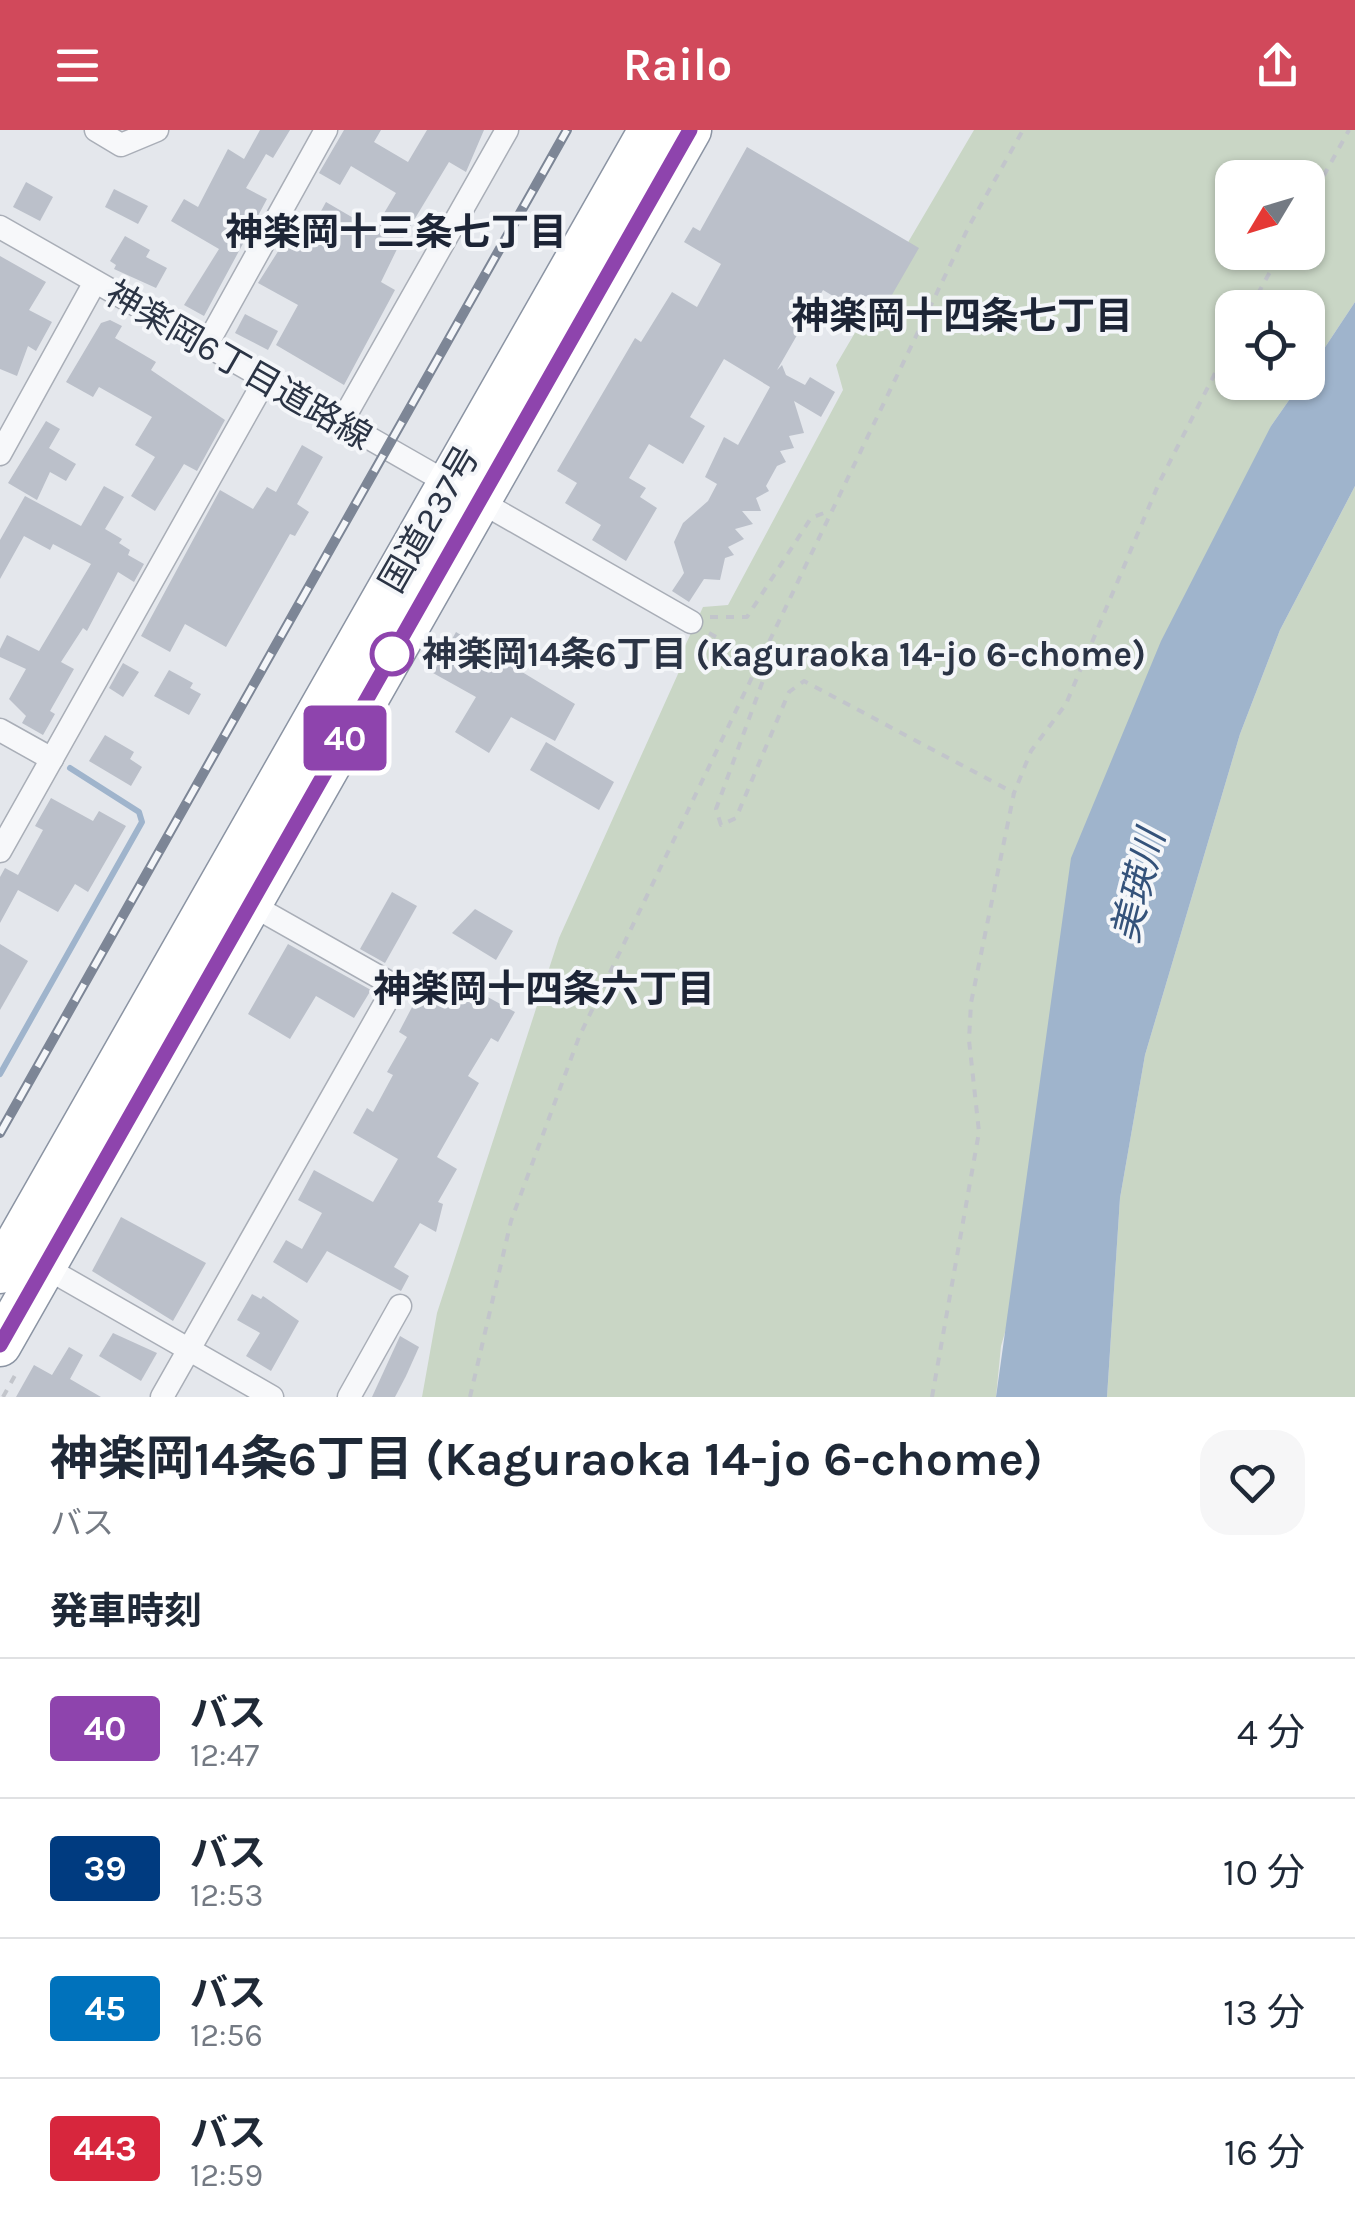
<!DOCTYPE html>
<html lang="ja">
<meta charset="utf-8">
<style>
:root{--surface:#fff;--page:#f6f6f7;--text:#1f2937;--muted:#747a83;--line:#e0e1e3;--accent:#d1495b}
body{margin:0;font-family:Karla,"Noto Sans JP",sans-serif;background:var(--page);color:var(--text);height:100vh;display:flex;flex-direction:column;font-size:38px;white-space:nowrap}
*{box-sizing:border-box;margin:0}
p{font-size:32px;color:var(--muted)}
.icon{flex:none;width:55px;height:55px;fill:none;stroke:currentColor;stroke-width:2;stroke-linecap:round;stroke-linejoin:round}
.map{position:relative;height:1267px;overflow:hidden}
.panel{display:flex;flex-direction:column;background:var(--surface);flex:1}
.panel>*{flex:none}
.badge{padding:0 20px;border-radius:8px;font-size:35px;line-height:65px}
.needle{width:65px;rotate:232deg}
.fabs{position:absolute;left:1215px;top:30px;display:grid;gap:20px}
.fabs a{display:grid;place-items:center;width:110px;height:110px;border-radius:20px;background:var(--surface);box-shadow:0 2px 8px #0004;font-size:50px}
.map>.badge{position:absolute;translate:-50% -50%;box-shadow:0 0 0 5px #fff}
h2{padding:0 50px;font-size:38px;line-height:90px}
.round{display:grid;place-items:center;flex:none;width:105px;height:105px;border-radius:30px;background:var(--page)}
.headline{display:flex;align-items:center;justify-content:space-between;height:170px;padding:0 50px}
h1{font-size:48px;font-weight:700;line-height:75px}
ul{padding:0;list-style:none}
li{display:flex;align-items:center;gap:30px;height:140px;padding:0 50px;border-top:2px solid var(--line)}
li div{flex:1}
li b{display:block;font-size:38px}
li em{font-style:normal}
li .badge{min-width:110px;font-weight:700;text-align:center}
header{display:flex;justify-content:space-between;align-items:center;height:130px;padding:0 50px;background:var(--accent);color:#fff;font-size:45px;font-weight:700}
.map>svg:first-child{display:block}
</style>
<header><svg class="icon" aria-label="menu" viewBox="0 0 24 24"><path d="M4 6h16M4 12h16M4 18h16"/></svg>Railo<svg class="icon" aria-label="share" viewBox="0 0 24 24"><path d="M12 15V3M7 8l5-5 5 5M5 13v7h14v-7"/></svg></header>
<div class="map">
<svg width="1355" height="1267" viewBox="0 0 1355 1267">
<rect width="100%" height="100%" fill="#e4e7ec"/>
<g fill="#c9d6c5" fill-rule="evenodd">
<path d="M974 0H1355V172L1308 243V178H1232V252L1301 253 1271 296 1001 1216 996 1267H422L437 1183 559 808 682 535 685 516 703 477 728 475 843 260 836 235ZM1232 48H1308V122H1232Z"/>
<polygon points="1355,356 1355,1267 1107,1267 1120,1068 1145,925 1240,604 1280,500"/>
</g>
<polygon fill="#9fb4cc" points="1355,172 1355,356 1280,500 1240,604 1145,925 1120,1068 1107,1267 996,1267 1071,728 1161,511 1271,296 1301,253 1308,252 1308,243"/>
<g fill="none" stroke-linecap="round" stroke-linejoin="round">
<polyline stroke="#9fb4cc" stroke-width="6" points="0,944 142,692 139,682 70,638"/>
</g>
<g fill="#bbc0ca">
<polygon points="260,0 290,0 273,28 266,24 246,58 267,69 204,186 184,175 219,119 171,91 184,69 198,77 228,19 244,29"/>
<polygon points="344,0 381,0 374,12 408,32 427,0 484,0 466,42 449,32 399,115 381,152 395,160 344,255 276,215 298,175 258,153 296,93 310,101 326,72 374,100 396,63 351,36 340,55 319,43"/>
<polygon points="747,17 919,118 885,177 863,165 855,179 823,160 777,240 782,235 786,245 805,255 810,247 835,262 821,287 794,271 804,303 789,306 794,318 780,321 786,332 777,336 766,356 769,361 756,368 761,381 742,381 753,394 735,399 744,409 728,417 734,425 725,428 720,450 704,449 689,472 672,461 684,443 674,412 683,393 708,371 717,354 705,347 724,307 738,315 770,257 724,229 690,287 705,296 683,334 649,314 629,348 646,358 640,367 657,378 626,431 592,410 601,395 565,373 577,353 557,341 635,208 641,212 672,162 697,177 721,134 684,112 693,97 700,101"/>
<polygon points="26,52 53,67 40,91 13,77"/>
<polygon points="114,59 148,76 138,94 105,77"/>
<polygon points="125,106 150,120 146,127 167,138 156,158 114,139 116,135 110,131"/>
<polygon points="0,126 46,152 29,180 52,192 36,221 28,216 17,246 0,239"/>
<polygon points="245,184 278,201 268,220 235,203"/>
<polygon points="110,190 122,196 115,208 156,232 151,240 225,290 197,341 184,334 155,381 131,366 155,327 135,315 152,287 99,257 93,267 66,252 101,193"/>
<polygon points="46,291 60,299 49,318 76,334 66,351 50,342 37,370 8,353"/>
<polygon points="302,315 323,327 297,374 309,382 295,406 290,404 226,517 185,494 170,522 141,506 220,360 253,379 267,357 276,362"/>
<polygon points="104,356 124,367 105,399 122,409 119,413 130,420 128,425 144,434 134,452 118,442 87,501 83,498 61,532 74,539 50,581 55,584 43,605 22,593 26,586 9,569 26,539 0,527 0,519 7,505 39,521 91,434 53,414 50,420 24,406 0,449 0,410 25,366 81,396"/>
<polygon points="456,502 575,574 555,611 511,587 489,623 455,602 476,567 433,543"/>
<polygon points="123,533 139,542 123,567 109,558"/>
<polygon points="169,540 193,553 190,558 201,564 189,585 154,566"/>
<polygon points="105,605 134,622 130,629 142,637 131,656 89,631"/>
<polygon points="546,612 614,652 599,680 530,640"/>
<polygon points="51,668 93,691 99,681 126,696 88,762 75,754 58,782 18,760 0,793 0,747 5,738 18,745 43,700 35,696"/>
<polygon points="392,762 417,776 385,833 360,819"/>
<polygon points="475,779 513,801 496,830 452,803"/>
<polygon points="0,814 28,831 0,880"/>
<polygon points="288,814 371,860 354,888 316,866 290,909 248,884"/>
<polygon points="433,837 515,882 498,912 491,908 468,946 479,953 437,1027 457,1039 438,1072 443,1074 436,1102 420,1093 394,1137 409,1146 401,1161 327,1121 307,1153 273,1132 286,1110 302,1119 322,1083 298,1070 314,1040 373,1072 398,1029 353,1003 367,978 373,982 393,945 387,942 407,907 399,902"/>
<polygon points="121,1087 206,1133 173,1191 92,1141"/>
<polygon points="252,1164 261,1169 263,1166 299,1191 271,1241 246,1226 260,1203 237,1190"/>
<polygon points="113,1203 157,1223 141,1251 99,1226"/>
<polygon points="400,1206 419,1217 406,1246 395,1267 372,1267"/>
<polygon points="69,1217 83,1225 70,1249 101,1267 16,1267 34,1235 52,1245"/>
</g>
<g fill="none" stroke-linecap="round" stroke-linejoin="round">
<g stroke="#a9aeb7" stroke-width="25">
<g id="street">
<polyline points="96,0 121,15 157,0"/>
<polyline points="0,97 691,492"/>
<polyline points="206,216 326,0"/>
<polyline points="341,293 507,0"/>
<polyline points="0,324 95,152"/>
<polyline points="0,600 52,629"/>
<polyline points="0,721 265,250"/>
<polyline points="36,1132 272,1267"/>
<polyline points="162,1267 395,856 243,770"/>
<polyline points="349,1267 400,1176"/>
</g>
</g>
<g stroke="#8b94a3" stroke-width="45">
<g id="highway">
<polyline points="0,1142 650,0"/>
<polyline points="0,1215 690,0"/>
</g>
</g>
<g stroke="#c2c5cb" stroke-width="4" stroke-dasharray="8 8" stroke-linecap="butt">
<polyline points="1308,74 1349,0"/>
<polyline points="1250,178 1281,122"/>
<polyline points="710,487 747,487 811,388 829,381"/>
<polyline points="709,503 759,531 765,545 716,679 721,695 736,688 789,562 804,551 1014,663"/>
<polyline points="3,1267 18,1240"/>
<polyline points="470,1267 511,1091 579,907 969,96 1023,0"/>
<polyline points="932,1267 979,1002 969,910 971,873 1014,663 1031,621 1066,574 1159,353 1232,210"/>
</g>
<use href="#street" stroke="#f7f8fa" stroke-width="22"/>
<use href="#highway" stroke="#fff" stroke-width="42"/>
<g stroke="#7d8696" stroke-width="10">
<polyline id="rail" points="0,1003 567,0"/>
</g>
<use href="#rail" stroke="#f4f6f9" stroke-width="6" stroke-dasharray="19" stroke-linecap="butt"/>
</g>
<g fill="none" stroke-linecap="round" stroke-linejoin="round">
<g stroke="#fff" stroke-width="22">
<polyline id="line" points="0,1215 690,0"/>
</g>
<use href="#line" stroke="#8e44ad" stroke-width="15"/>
</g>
<circle fill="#fff" stroke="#8e44ad" stroke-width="5" cx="392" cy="524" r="20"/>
<g text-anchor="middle" stroke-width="8" stroke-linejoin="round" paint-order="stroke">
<g font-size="35" fill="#2b3445" stroke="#f4f6f9">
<text transform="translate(239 235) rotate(30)" y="12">神楽岡6丁目道路線</text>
<text transform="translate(429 389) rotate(-60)" y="12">国道237号</text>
</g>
<g font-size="35" font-weight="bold" fill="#2b3445" stroke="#f4f6f9" text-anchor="start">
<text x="422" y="536">神楽岡14条6丁目 (Kaguraoka 14-jo 6-chome)</text>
</g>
<g font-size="38" font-weight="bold" fill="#1d2536" stroke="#f4f6f9">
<text x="396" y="115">神楽岡十三条七丁目</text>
<text x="962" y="199">神楽岡十四条七丁目</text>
<text x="544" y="872">神楽岡十四条六丁目</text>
</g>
<g font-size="38" font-style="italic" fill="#34527a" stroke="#f4f6f9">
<text transform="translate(1138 756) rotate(-76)" y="13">美瑛川</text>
</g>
</g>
</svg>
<div class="fabs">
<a><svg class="needle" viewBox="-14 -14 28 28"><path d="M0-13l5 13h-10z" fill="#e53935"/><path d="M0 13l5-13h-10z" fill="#747a83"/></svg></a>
<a><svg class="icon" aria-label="locate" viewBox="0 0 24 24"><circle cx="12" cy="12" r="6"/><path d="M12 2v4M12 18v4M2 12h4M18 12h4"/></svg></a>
</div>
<b class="badge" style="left:345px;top:608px;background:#8e44ad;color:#fff">40</b>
</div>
<section class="panel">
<div class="headline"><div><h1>神楽岡14条6丁目 (Kaguraoka 14-jo 6-chome)</h1><p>バス</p></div><a class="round"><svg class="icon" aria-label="heart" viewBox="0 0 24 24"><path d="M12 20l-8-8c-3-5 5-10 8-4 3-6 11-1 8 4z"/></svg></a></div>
<h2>発車時刻</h2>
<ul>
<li><span class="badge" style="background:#8e44ad;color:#fff">40</span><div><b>バス</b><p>12:47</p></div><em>4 分</em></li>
<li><span class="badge" style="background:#003b80;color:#fff">39</span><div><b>バス</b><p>12:53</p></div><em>10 分</em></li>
<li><span class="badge" style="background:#0072bc;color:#fff">45</span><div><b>バス</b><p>12:56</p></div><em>13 分</em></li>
<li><span class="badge" style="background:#d7263d;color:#fff">443</span><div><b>バス</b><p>12:59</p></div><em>16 分</em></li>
</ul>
</section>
